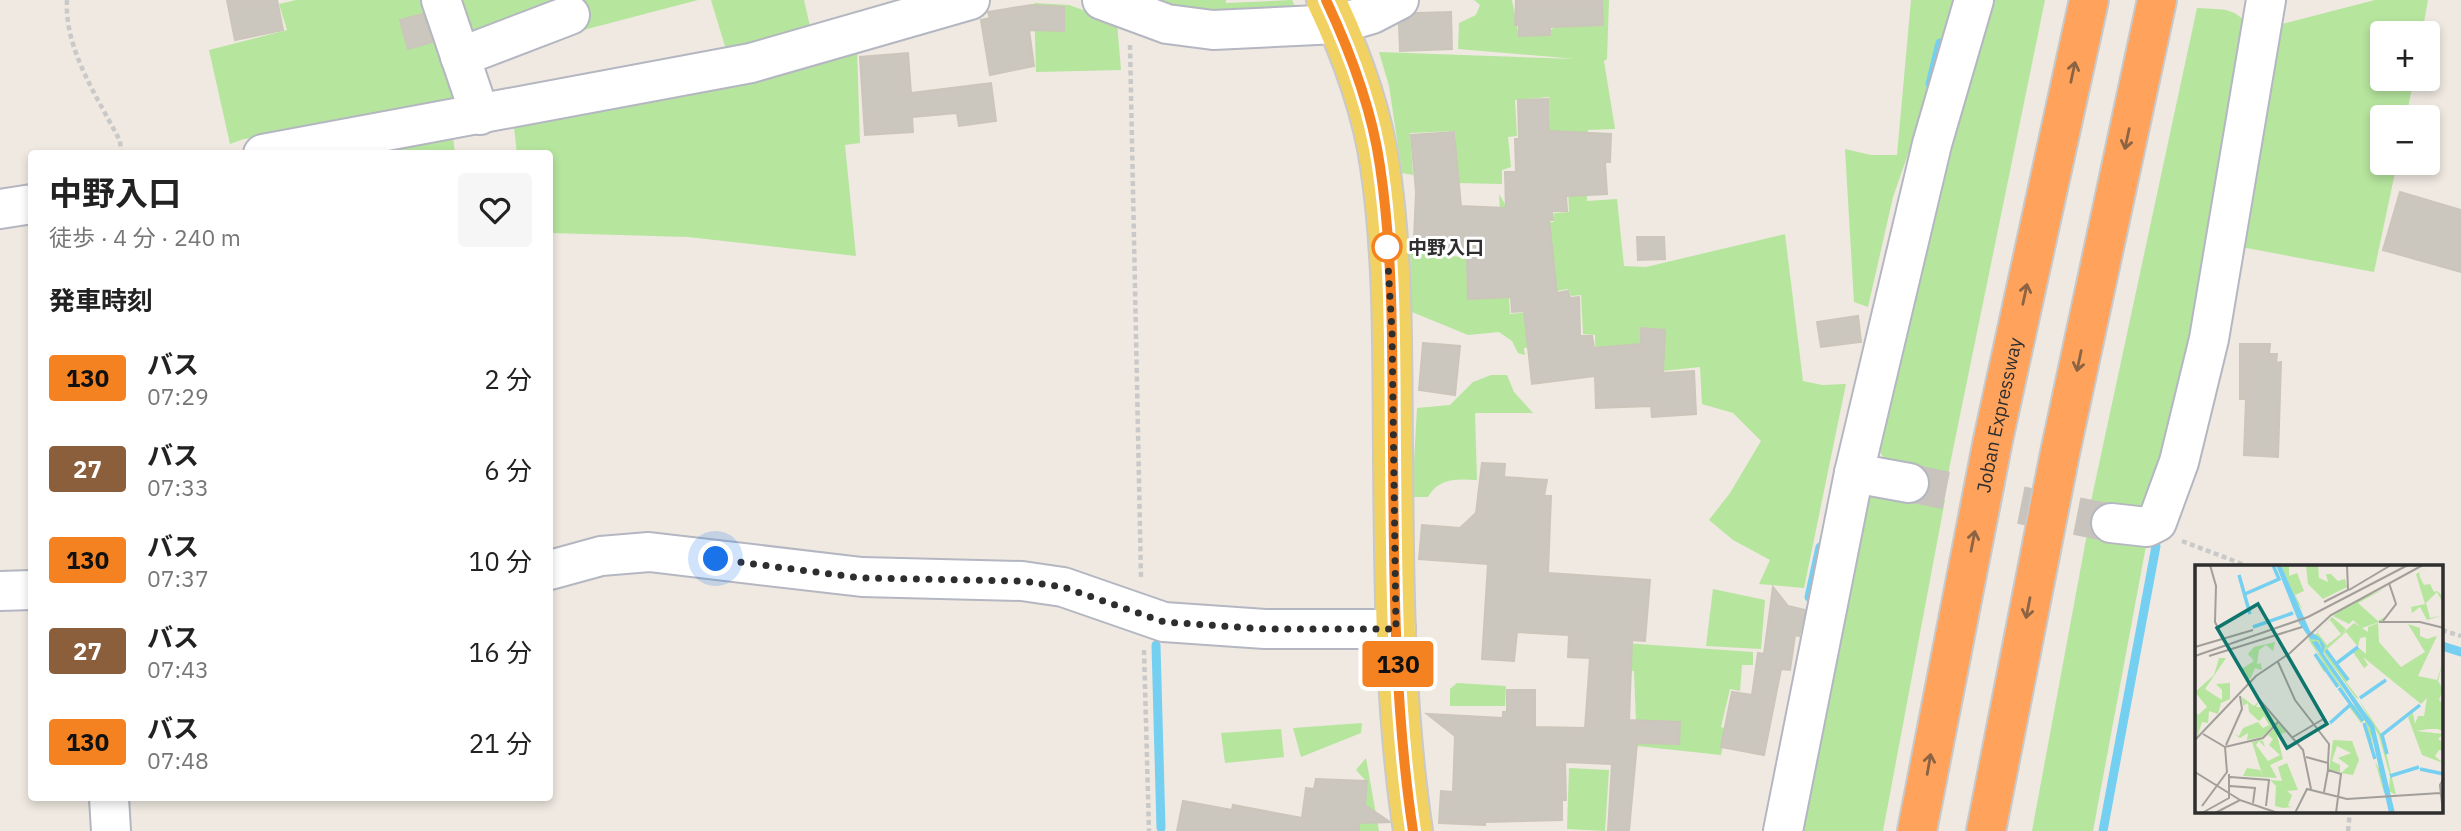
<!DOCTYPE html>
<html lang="ja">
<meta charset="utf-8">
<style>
:root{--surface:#fff;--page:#f6f6f6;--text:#222;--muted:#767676}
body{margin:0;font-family:"IBM Plex Sans","Noto Sans JP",sans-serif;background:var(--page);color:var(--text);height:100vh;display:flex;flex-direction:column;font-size:26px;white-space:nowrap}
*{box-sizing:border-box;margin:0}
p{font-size:23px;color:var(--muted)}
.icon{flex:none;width:38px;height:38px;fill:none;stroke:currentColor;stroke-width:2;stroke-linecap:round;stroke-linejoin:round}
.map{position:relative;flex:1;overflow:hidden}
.details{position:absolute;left:28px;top:150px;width:525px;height:651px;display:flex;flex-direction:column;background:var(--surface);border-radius:7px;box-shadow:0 4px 10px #0003}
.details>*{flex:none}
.badge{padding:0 14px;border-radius:5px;font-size:24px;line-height:46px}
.buttons{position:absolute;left:2370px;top:21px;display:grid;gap:14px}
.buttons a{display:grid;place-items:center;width:70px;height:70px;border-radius:7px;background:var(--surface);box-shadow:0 4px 10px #0003;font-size:35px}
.you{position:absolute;width:35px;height:35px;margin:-18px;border:5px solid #fff;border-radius:50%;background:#1a73e8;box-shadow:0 0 0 10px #1a73e833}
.map>.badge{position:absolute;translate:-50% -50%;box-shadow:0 0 0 4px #fff}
h2{padding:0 21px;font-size:26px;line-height:63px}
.round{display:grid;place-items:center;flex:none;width:74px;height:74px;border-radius:7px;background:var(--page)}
.summary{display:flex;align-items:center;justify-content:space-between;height:119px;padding:0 21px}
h1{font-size:33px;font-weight:700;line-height:52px}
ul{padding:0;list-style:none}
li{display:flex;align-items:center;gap:21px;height:91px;padding:0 21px}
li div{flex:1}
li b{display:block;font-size:26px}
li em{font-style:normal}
li .badge{min-width:77px;font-weight:700;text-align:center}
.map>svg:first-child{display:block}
</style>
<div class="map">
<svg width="2461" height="831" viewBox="0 0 2461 831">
<rect width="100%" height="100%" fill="#efe9e1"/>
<g fill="#b6e59e">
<polygon points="296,0 428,0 459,90 450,114 244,139 230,144 209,50 287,30 279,4"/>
<polygon points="455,0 698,0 476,58"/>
<polygon points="711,0 804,0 811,31 727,53"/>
<polygon points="1137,0 1226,0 1226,3 1292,0 1298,12 1220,20"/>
<polygon points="1474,0 1512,0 1519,36 1550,35 1550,30 1554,28 1553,0 1584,26 1603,25 1602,0 1609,0 1607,59 1604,61 1615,129 1588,130 1587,201 1617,199 1624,266 1646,267 1785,234 1803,381 1822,385 1846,384 1804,588 1759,584 1770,560 1733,540 1709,520 1730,493 1761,441 1733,413 1702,404 1700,367 1596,378 1595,335 1583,334 1581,295 1571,296 1568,289 1557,291 1553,273 1508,281 1510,314 1529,312 1532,347 1524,348 1525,355 1518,353 1512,341 1499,332 1468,335 1412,312 1410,252 1503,261 1499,194 1505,204 1515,205 1530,222 1554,222 1554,213 1569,212 1566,136 1550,136 1549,97 1515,100 1517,136 1508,137 1511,167 1502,170 1502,184 1457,183 1455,131 1410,133 1413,175 1402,173 1389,86 1379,52 1576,59 1458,49 1459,23 1476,15 1480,5"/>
<polygon points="1911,0 1955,0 1950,33 1893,197 1868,307 1854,302 1845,149 1871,155 1897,155"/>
<polygon points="1993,0 2045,0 1948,474 1893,469 1881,454 1875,429 1990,2"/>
<polygon points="2375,0 2428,0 2422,33 2382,33 2382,79 2414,79 2406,117 2382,117 2382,163 2397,163 2374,272 2241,247 2282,24"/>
<polygon points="1034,3 1069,5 1117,22 1121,70 1036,72"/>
<path d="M2197 8C2225 10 2236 6 2252 31L2200 329 2155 500 2136 516 2090 506Z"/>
<polygon points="857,48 860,143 845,145 856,256 688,237 550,233 550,154 517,154 514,127"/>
<polygon points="453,136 455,154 342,154"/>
<path d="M1491 375H1507L1514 392 1533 413H1475L1477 480C1456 479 1439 478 1428 497H1412L1417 408 1450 405 1473 382Z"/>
<polygon points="1881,488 1945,500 1883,831 1795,831 1859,502"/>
<polygon points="2087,534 2146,546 2093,831 2032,831"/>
<polygon points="1713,589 1765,600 1761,649 1706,646"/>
<polygon points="1610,642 1753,652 1753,665 1742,665 1740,691 1730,689 1721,727 1727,729 1721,755 1637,746 1634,671 1623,671"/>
<polygon points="1457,683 1506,686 1505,706 1450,706 1450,689"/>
<polygon points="1362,723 1361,733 1301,757 1293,728"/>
<polygon points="1281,729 1284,757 1225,763 1221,733"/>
<polygon points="1366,758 1379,831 1359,831 1365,780 1356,770"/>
<polygon points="1569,768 1609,770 1605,831 1567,829"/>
</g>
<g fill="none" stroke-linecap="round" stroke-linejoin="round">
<g stroke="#75cff0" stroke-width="9">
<polyline points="1930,84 1940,43"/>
<polyline points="1809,597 1820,547"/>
<polyline points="1156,645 1161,828"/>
<polyline points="2442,646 2461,652"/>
<polyline points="2103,831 2156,546"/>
</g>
</g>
<g fill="#cbc7bf" stroke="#cbc5ba" stroke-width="2">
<polygon points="227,0 277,0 283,30 235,40"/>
<polygon points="1516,0 1602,0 1603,25 1550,27 1550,35 1519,36 1519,25 1515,25"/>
<polygon points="1031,5 1064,7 1064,31 1029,30 1034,66 990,75 981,20 990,18 988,12"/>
<polygon points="1451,12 1452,49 1400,51 1399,25 1416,13"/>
<polygon points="423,14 432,42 408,49 400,20"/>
<polygon points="908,53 911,93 991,83 996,121 959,126 957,113 912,117 913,132 865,135 860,57"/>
<polygon points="1548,99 1549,131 1611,134 1610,162 1605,162 1607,194 1566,196 1567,211 1552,211 1553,220 1549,220 1557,293 1568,291 1570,298 1579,297 1580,336 1592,336 1594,348 1641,344 1641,328 1665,330 1663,373 1694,371 1696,414 1652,417 1651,406 1596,408 1595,376 1532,384 1524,311 1512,312 1511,297 1468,299 1467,251 1436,250 1436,239 1414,238 1416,192 1411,135 1454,132 1461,206 1506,208 1505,172 1516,172 1515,139 1519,139 1518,100"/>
<polygon points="2400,192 2461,210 2461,272 2383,250"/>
<polygon points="1637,237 1664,237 1665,259 1638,260"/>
<polygon points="1858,316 1861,342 1821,347 1817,322"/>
<polygon points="1423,343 1460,346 1455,395 1419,390"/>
<polygon points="2240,344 2270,344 2269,354 2277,354 2276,363 2281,362 2278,457 2244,455 2246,399 2240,399"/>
<polygon points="1482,463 1505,464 1504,477 1547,480 1544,496 1551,496 1548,573 1650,580 1645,641 1632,640 1629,720 1680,722 1679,744 1637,743 1629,831 1608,831 1612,764 1565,762 1566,800 1562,800 1562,820 1485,822 1485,825 1439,823 1441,791 1453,792 1455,736 1427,714 1503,718 1503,712 1507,712 1507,690 1535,690 1535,727 1585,728 1590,658 1568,657 1569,635 1517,632 1514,661 1482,659 1488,564 1419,559 1422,525 1460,528 1476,513"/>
<polygon points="1773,587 1788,606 1805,610 1799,636 1795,635 1790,670 1781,669 1764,755 1721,747 1732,692 1752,695 1758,653 1764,654"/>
<polygon points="1316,779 1367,781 1365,805 1390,822 1359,823 1359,831 1177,831 1183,801 1232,810 1233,805 1302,818 1306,788 1314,789"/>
</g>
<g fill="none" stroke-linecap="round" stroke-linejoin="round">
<polyline stroke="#c8c4bd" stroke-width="38" stroke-dasharray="38 19" stroke-linecap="butt" points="1909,483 2111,523"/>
<g stroke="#b4b7c1" stroke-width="42">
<g id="minor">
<polyline points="441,0 480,115"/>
<polyline points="1102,0 1167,24 1213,30 1338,24 1372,14 1399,0"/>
<polyline points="460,57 570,15"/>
<polyline points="263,154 751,63 970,0"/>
<polyline points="0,209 32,204"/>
<polyline points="1854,473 1909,483"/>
<polyline points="2111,523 2147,527 2157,522 2179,462 2209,339 2266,0"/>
<polyline points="550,570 601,556 649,552 862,577 1022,581 1063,587 1164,622 1265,629 1396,629"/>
<polyline points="0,591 32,590"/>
<polyline points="109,798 111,831"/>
<polyline points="1783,831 1854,473 1932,144 1974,0"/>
</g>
</g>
<g stroke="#c9c9c9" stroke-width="42">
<path id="major" d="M1326 0C1350 51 1372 110 1380 166 1394 260 1392 356 1393 451 1394 578 1394 705 1413 831"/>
</g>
<g stroke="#c9c9c9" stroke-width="42">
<g id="highway">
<path id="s1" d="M1917 831 1993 440 2089 0"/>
<polyline points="1986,831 2060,453 2157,0"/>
</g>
</g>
<g stroke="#c9c9c9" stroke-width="4.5" stroke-dasharray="5 3.5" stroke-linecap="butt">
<path d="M67 0C64 49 98 98 120 141L121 154"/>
<polyline points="1130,45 1141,578"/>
<polyline points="2182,541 2250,567"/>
<polyline points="2442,630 2461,636"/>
<polyline points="1144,650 1149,831"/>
<polyline points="2348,831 2350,812"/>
</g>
<use href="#minor" stroke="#fff" stroke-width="38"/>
<use href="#major" stroke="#f2d163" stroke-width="38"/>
<use href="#highway" stroke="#ffa35c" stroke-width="38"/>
</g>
<defs><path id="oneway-shaft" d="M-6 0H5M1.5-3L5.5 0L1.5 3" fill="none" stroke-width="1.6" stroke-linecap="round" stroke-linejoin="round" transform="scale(1.75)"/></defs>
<g stroke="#8c6343">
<use href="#oneway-shaft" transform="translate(2073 72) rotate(-78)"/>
<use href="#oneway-shaft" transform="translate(2127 139) rotate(102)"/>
<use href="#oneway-shaft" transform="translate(2025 294) rotate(-78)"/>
<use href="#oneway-shaft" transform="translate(2079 361) rotate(102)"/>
<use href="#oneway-shaft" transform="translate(1973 541) rotate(-79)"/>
<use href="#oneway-shaft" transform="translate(2028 608) rotate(101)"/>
<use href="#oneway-shaft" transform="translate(1929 764) rotate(-80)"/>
</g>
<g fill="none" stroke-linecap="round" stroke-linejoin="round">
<g stroke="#fff" stroke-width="16">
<path id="line" d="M1326 0C1350 51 1372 110 1380 166 1394 260 1392 356 1393 451 1394 578 1394 705 1413 831"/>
</g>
<use href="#line" stroke="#f58220" stroke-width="10"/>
<polyline stroke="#2e2e2e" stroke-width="7" stroke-dasharray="0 12.6" points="716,559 862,578 1022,581 1063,587 1164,622 1265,629 1396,629 1392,331 1387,247"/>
</g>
<circle fill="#fff" stroke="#f58220" stroke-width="3.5" cx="1387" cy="247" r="14"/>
<g text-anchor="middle" stroke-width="6" stroke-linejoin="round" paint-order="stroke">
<g font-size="19" font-weight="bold" fill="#2e2e2e" stroke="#fff" text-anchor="start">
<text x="1408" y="254">中野入口</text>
</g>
<g font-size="19" fill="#2e2e2e" stroke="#fff">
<text dy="7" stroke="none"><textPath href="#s1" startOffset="424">Joban Expressway</textPath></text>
</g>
</g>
<g transform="translate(2195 565)">
<rect width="248" height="248" fill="#efe9e1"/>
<path d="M86 0H94V11L102 8 109 26 100 30 108 45 103 39ZM111 0H123L124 13 133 17 131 9H136L143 16 150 14 152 22 128 34 113 19ZM237 0 224 7 225 12 229 20 235 19 239 27 242 26 248 31V38L242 27 231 38 235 53 248 50 232 55 225 42 217 48 216 42 230 39 221 9ZM189 24 163 38 183 56 191 51 187 56 167 63 173 67V62L183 58 184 77 206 102 230 87 213 59 225 63V71L232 74 242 71 223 111 242 115 248 97 243 116 248 124 244 135 248 138V167L243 164H234L221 166 248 169 243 174 248 177V186L244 185 240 191 248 198 227 190 213 152 218 148 220 159 223 151H229L232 133 226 139 168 92 173 100 169 103 158 87 164 83 171 89V72L165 73 163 82 151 67 131 85 155 114 151 117 164 134 161 133 128 87 125 73 119 71 137 52 151 64 147 69 159 58 165 62 158 55 154 59 138 51 154 39ZM135 55 146 69 132 80 122 67ZM113 74H124L128 81H121L123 88H126L157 139 133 104 129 107 119 90 129 98ZM80 77 78 86 71 80 64 85 62 99 66 98 67 105 60 103 55 114 49 112 45 105 59 96 53 89 59 82ZM24 93H31L10 124 27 135V125L21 119 35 118V134L26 138 23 149 14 146 13 158 7 157 2 172 0 145 3 150 12 142 0 127 19 110ZM47 132 59 141 64 136 61 142H70L81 158 67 172 52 175 53 168 45 173 39 169 44 171 48 163 63 157 68 163 74 160 69 151 64 156 54 147 53 138 48 141ZM164 135 187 170 201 230 194 226 195 211 184 171ZM157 140H161L168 150 178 169 192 226 189 228 180 196 184 204 182 186 176 168 180 195 170 156 161 144 169 156 166 158 154 142ZM83 158 92 167 82 170 88 194 75 200 82 213 48 211 52 203 65 205 68 212 57 177 64 175 68 176 70 182 64 176 61 180 73 196 85 190 74 180 78 174 73 170ZM138 175 157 176 164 195 158 210 146 208 154 201 143 193 156 188 142 181 137 196 145 200V207L134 205ZM92 198 103 225 92 226 97 230 93 241 97 242 88 243 80 241 81 221 75 215 87 216 83 202Z" fill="#b6e59e" fill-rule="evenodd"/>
<path d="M81 0H86L115 66 125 73 130 81 128 88 179 160 200 248H194L175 163 117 77 122 76 127 84 124 75 115 74 104 58Z" fill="#75cff0"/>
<path fill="none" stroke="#75cff0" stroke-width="3.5" d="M44 10 55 49M50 29 84 14 78 0M58 62 98 48M131 85 153 115M120 89 143 122M142 98 163 82M144 123 168 156M165 133 191 115M135 158 155 140M169 158 180 194M192 189 187 170 225 140M225 204 249 209M195 211 224 202"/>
<path fill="none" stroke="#a29e99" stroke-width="2" d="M15 0 21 21 20 57 29 75M154 25 196 0M129 37 153 25 152 0M188 56 201 39 194 18M184 57H225L249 63M0 82 58 65M33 83 63 133 108 185 116 224M0 91 113 52 213 0M14 91 107 62M83 97 100 135 134 179 133 198M8 169 30 182 68 173 84 156M98 172 130 153M0 175 61 111 95 88 136 50 228 0M31 180 47 144 45 131M111 192 133 198V205L146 209 141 248M0 207 45 235M35 212 74 215 71 241M35 221 60 223 58 238M129 227 133 205M7 241 32 207 30 182M7 248 34 233V209M20 248 45 235 83 248M100 248 112 224 152 234 245 228M248 248 245 220 249 213"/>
<path fill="#0f766e" fill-opacity="0.15" stroke="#0f766e" stroke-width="3.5" d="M63 39 132 159 92 183 22 63Z"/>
<rect width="248" height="248" fill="none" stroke="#2e2e2e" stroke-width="3.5"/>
</g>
</svg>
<div class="buttons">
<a>+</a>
<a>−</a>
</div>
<div class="you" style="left:716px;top:559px"></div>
<b class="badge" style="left:1398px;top:664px;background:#f58220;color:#111">130</b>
<section class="details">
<div class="summary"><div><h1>中野入口</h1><p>徒歩 · 4 分 · 240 m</p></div><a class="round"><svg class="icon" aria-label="heart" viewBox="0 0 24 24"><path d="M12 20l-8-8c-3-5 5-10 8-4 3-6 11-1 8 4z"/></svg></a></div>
<h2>発車時刻</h2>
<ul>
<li><span class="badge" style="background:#f58220;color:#111">130</span><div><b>バス</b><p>07:29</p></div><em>2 分</em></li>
<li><span class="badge" style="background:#8b5e3c;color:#fff">27</span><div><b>バス</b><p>07:33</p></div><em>6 分</em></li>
<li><span class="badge" style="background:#f58220;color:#111">130</span><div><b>バス</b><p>07:37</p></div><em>10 分</em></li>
<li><span class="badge" style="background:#8b5e3c;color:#fff">27</span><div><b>バス</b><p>07:43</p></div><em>16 分</em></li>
<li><span class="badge" style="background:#f58220;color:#111">130</span><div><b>バス</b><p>07:48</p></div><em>21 分</em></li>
</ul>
</section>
</div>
